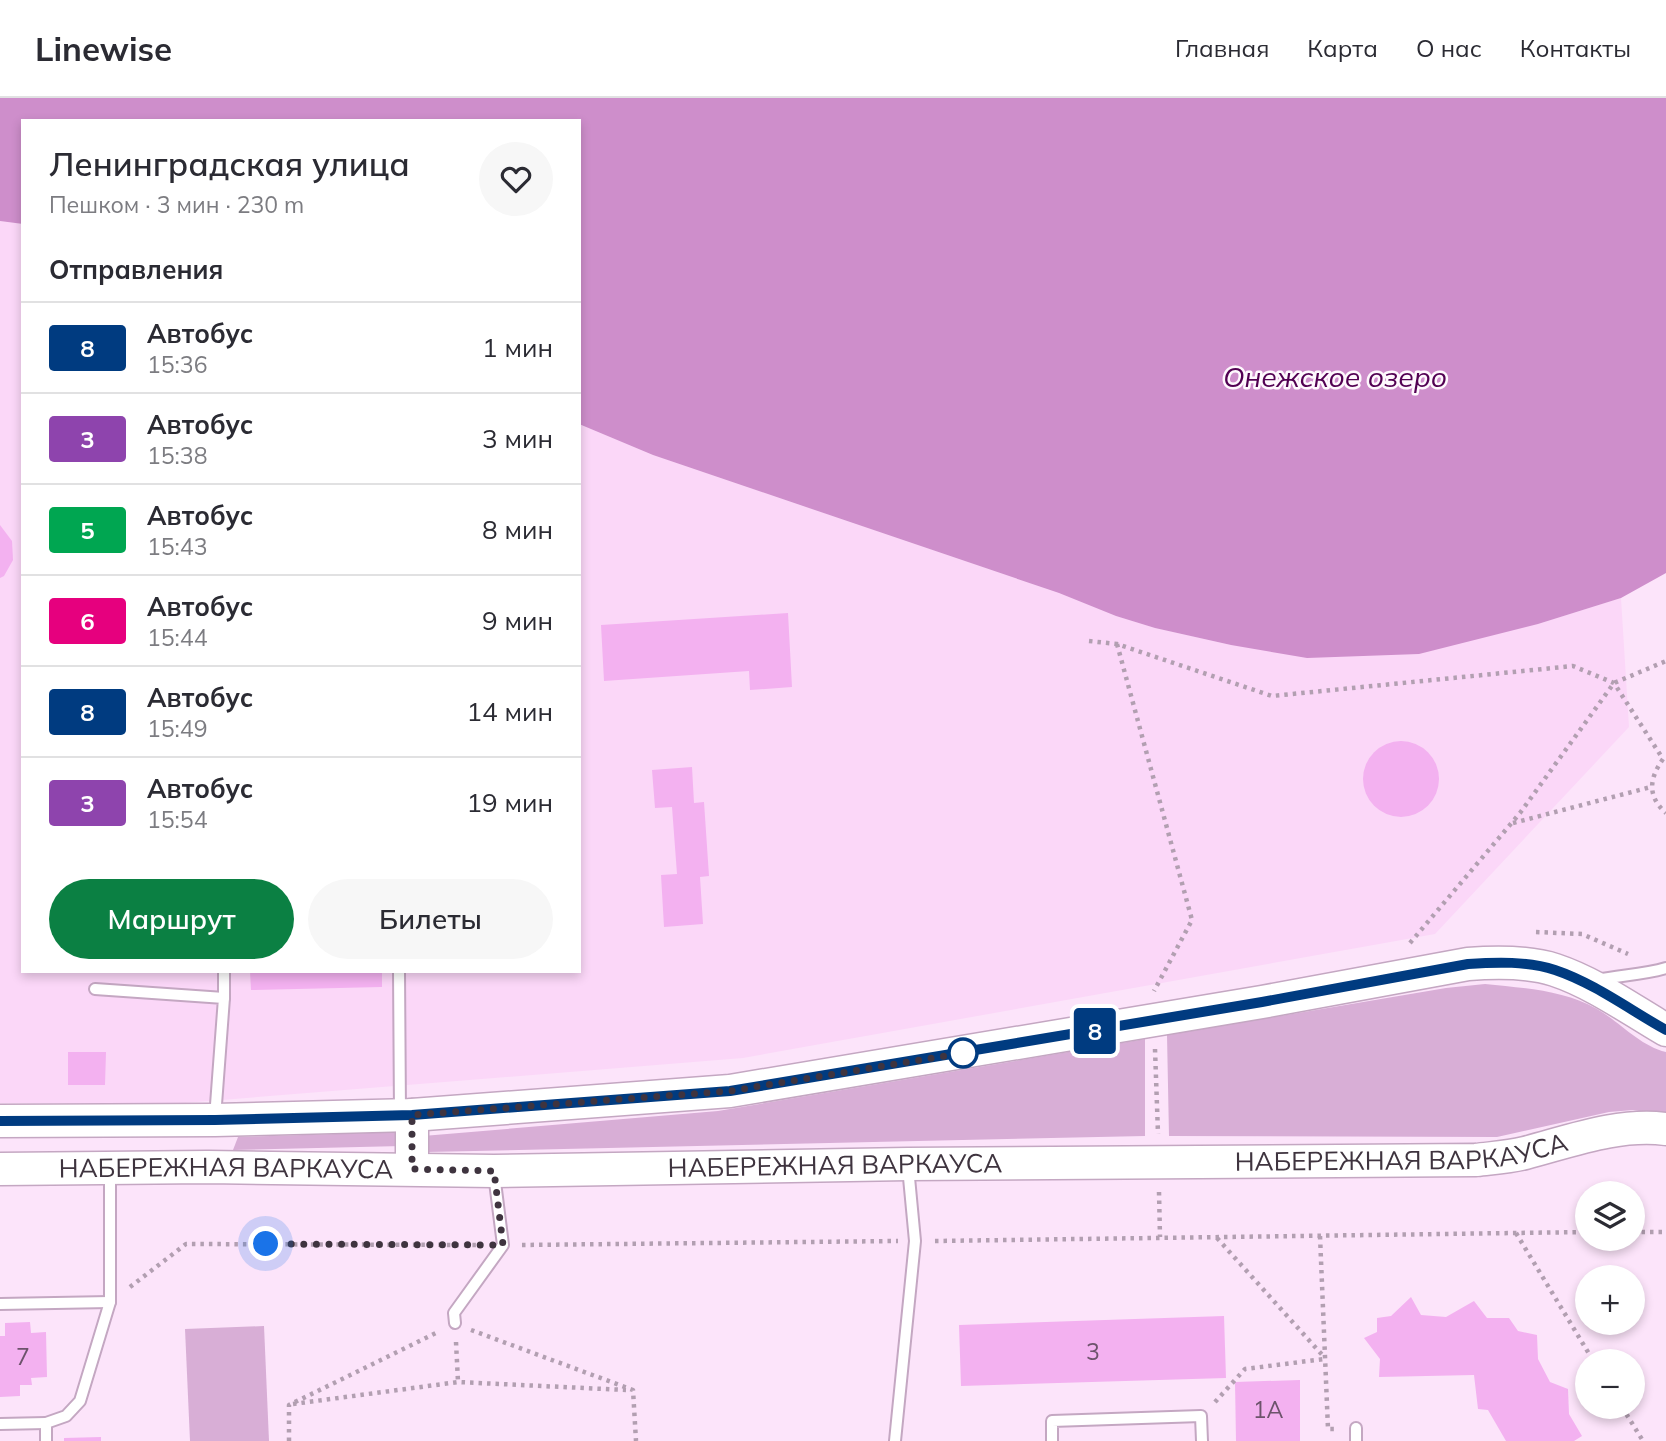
<!DOCTYPE html>
<html lang="ru">
<meta charset="utf-8">
<style>
:root{--surface:#fff;--page:#f7f7f7;--text:#2b2b33;--muted:#7c7c81;--line:#e1e1e2;--accent:#0b8043}
body{margin:0;font-family:Mulish,sans-serif;background:var(--page);color:var(--text);height:100vh;display:flex;flex-direction:column;font-size:26px;white-space:nowrap}
*{box-sizing:border-box;margin:0}
p{font-size:23px;color:var(--muted)}
.icon{flex:none;width:38px;height:38px;fill:none;stroke:currentColor;stroke-width:2;stroke-linecap:round;stroke-linejoin:round}
.map{position:relative;flex:1;overflow:hidden}
.panel{position:absolute;left:21px;top:21px;width:560px;height:854px;display:flex;flex-direction:column;background:var(--surface);border-radius:0px;box-shadow:0 4px 10px #0003}
.panel>*{flex:none}
.badge{padding:0 14px;border-radius:5px;font-size:24px;line-height:46px}
.tools{position:absolute;left:1575px;top:1083px;display:grid;gap:14px}
.tools a{display:grid;place-items:center;width:70px;height:70px;border-radius:50%;background:var(--surface);box-shadow:0 4px 10px #0003;font-size:35px}
.you{position:absolute;width:35px;height:35px;margin:-18px;border:5px solid #fff;border-radius:50%;background:#1a73e8;box-shadow:0 0 0 10px #1a73e833}
.map>.badge{position:absolute;translate:-50% -50%;box-shadow:0 0 0 4px #fff}
h2{padding:0 28px;font-size:26px;line-height:63px}
.round{display:grid;place-items:center;flex:none;width:74px;height:74px;border-radius:37px;background:var(--page)}
.summary{display:flex;align-items:center;justify-content:space-between;height:119px;padding:0 28px}
h1{font-size:33px;font-weight:600;line-height:52px}
.cta{display:flex;gap:14px;margin-top:auto;padding:14px 28px}
.cta a{flex:1;height:80px;border-radius:42px;background:var(--accent);color:#fff;font-size:28px;font-weight:600;line-height:80px;text-align:center}
.cta a+a{background:var(--page);color:var(--text)}
ul{padding:0;list-style:none}
li{display:flex;align-items:center;gap:21px;height:91px;padding:0 28px;border-top:2px solid var(--line)}
li div{flex:1}
li b{display:block;font-size:26px}
li em{font-style:normal}
li .badge{min-width:77px;font-weight:700;text-align:center}
header{display:flex;align-items:center;gap:42px;box-sizing:border-box;height:98px;padding:0 35px;background:var(--surface);border-bottom:2px solid var(--line)}
header strong{font-size:33px}
nav{display:flex;gap:38px;margin-inline-start:auto;font-size:24px}
.map>svg:first-child{display:block}
</style>
<header>
<strong>Linewise</strong>
<nav><a>Главная</a><a>Карта</a><a>О нас</a><a>Контакты</a></nav>
</header>
<div class="map">
<svg width="1666" height="1343" viewBox="0 0 1666 1343">
<rect width="100%" height="100%" fill="#fce4fa"/>
<polygon fill="#fbd7f8" points="0,123 23,126 23,873 579,873 579,326 653,357 1059,495 1116,518 1155,530 1231,547 1538,526 1621,500 1629,629 1435,836 743,960 184,1005 0,1005"/>
<g fill="#d8aed6">
<path d="M1485 886C1523 890 1563 892 1597 911 1620 924 1640 948 1666 954V1017L1633 1012 1609 1014 1497 1039 1169 1038 1167 937 1446 890Z"/>
<polygon points="1145,941 1145,1038 427,1054 423,1038 718,1013"/>
<polygon points="401,1034 402,1048 233,1052 238,1039"/>
<polygon points="264,1228 269,1343 190,1343 185,1231"/>
</g>
<polygon fill="#ce8ecb" points="0,0 1666,0 1666,475 1621,500 1538,526 1419,556 1307,560 1231,547 1155,530 1116,518 1059,495 653,357 579,326 579,23 23,23 23,126 0,123"/>
<g fill="#f3b1f0">
<polygon points="0,427 12,443 13,462 4,478 0,480"/>
<polygon points="788,515 792,589 750,592 749,573 604,583 601,527"/>
<circle cx="1401" cy="681" r="38"/>
<polygon points="692,669 694,705 704,704 709,778 700,779 703,826 664,829 661,777 677,776 672,709 655,710 652,672"/>
<polygon points="250,873 382,873 382,889 251,892"/>
<polygon points="68,954 106,954 105,987 68,987"/>
<polygon points="1411,1199 1421,1217 1446,1219 1474,1203 1487,1220 1509,1220 1518,1233 1537,1237 1538,1261 1550,1284 1568,1291 1569,1316 1582,1338 1574,1343 1506,1343 1488,1312 1478,1311 1474,1277 1379,1279 1380,1261 1364,1240 1377,1234 1377,1220 1391,1218"/>
<polygon points="1224,1218 1226,1280 961,1288 959,1227"/>
<polygon points="30,1224 31,1235 46,1234 47,1279 31,1280 32,1287 20,1287 20,1298 0,1299 0,1238 5,1238 5,1225"/>
<polygon points="1300,1282 1300,1343 1236,1343 1235,1284"/>
<polygon points="101,1339 101,1343 64,1343 64,1340"/>
</g>
<g fill="none" stroke-linecap="round" stroke-linejoin="round">
<g stroke="#c4a7c2" stroke-width="14">
<g id="lane">
<polyline points="399,873 400,1014"/>
<path d="M1597 882C1620 877 1643 877 1666 870"/>
<polyline points="95,891 224,900 215,1020"/>
<polyline points="224,900 224,873"/>
<polyline points="0,1206 110,1204"/>
<polyline points="455,1225 454,1215 503,1147 494,1076"/>
<polyline points="0,1326 46,1325"/>
<polyline points="1356,1330 1356,1343"/>
<polyline points="46,1343 46,1325 66,1318 80,1303 110,1204 110,1073"/>
<polyline points="895,1343 915,1143 908,1069"/>
<polyline points="1052,1343 1052,1323 1201,1318 1202,1343"/>
</g>
</g>
<g stroke="#c4a7c2" stroke-width="35">
<g id="secondary">
<path d="M0 1023 215 1022 412 1017 730 993 1262 904 1468 866C1495 864 1528 863 1555 872 1594 885 1630 911 1666 932"/>
<path id="s1" d="M0 1071 208 1069 494 1073 908 1066 1476 1062C1492 1060 1510 1059 1525 1055 1571 1043 1618 1025 1666 1031"/>
<polyline points="412,1071 412,1017"/>
</g>
</g>
<g stroke="#b29fb1" stroke-width="4.5" stroke-dasharray="3.5 5" stroke-linecap="butt">
<polyline points="1089,543 1117,546 1272,598 1573,568 1614,585 1663,661"/>
<polyline points="1117,546 1192,822 1154,893"/>
<path d="M1663 661C1649 681 1647 698 1666 715"/>
<polyline points="1513,725 1651,689"/>
<polyline points="1536,834 1582,836 1628,856"/>
<polyline points="1410,845 1520,715 1614,585 1666,563"/>
<polyline points="1155,951 1158,1036"/>
<polyline points="1159,1094 1160,1139"/>
<polyline points="1633,1134 1666,1134"/>
<polyline points="1516,1135 1594,1264"/>
<polyline points="1320,1138 1328,1331 1336,1331"/>
<polyline points="1217,1140 1325,1260"/>
<polyline points="935,1143 1587,1134"/>
<polyline points="522,1147 898,1143"/>
<polyline points="130,1189 186,1146 478,1147"/>
<polyline points="471,1232 633,1292 636,1343"/>
<polyline points="456,1244 458,1284"/>
<polyline points="1215,1304 1245,1271 1324,1261"/>
<polyline points="293,1306 458,1284 626,1292"/>
<polyline points="1622,1309 1643,1343"/>
<polyline points="289,1343 289,1307 438,1234"/>
</g>
<use href="#lane" stroke="#fff" stroke-width="10"/>
<use href="#secondary" stroke="#fff" stroke-width="32"/>
</g>
<g fill="none" stroke-linecap="round" stroke-linejoin="round">
<g stroke="#fff" stroke-width="16">
<path id="line" d="M0 1023 215 1022 412 1017 730 993 1262 904 1468 866C1496 864 1528 863 1555 872 1594 885 1630 912 1666 932"/>
</g>
<use href="#line" stroke="#003b80" stroke-width="10"/>
<polyline stroke="#3f343f" stroke-width="7" stroke-dasharray="0 12.6" points="266,1146 503,1147 494,1073 412,1071 412,1017 730,993 963,955"/>
</g>
<circle fill="#fff" stroke="#003b80" stroke-width="3.5" cx="963" cy="955" r="14"/>
<g text-anchor="middle" stroke-width="5" stroke-linejoin="round" paint-order="stroke">
<g font-size="23" fill="#6c536b">
<text x="1093" y="1262">3</text>
<text x="23" y="1267">7</text>
<text x="1268" y="1320">1А</text>
</g>
<g font-size="26" fill="#3f343f" stroke="#fef8fd">
<text dy="9" stroke="none"><textPath href="#s1" startOffset="1402">НАБЕРЕЖНАЯ ВАРКАУСА</textPath></text>
<text dy="9" stroke="none"><textPath href="#s1" startOffset="835">НАБЕРЕЖНАЯ ВАРКАУСА</textPath></text>
<text dy="9" stroke="none"><textPath href="#s1" startOffset="226">НАБЕРЕЖНАЯ ВАРКАУСА</textPath></text>
</g>
<g font-size="28" font-style="italic" fill="#520052" stroke="#fef8fd">
<text x="1335" y="289">Онежское озеро</text>
</g>
</g>
</svg>
<div class="tools">
<a><svg class="icon" aria-label="layers" viewBox="0 0 24 24"><path d="M12 4l9 5-9 5-9-5zM3 14l9 5 9-5"/></svg></a>
<a>+</a>
<a>−</a>
</div>
<div class="you" style="left:266px;top:1146px"></div>
<b class="badge" style="left:1095px;top:933px;background:#003b80;color:#fff">8</b>
<section class="panel">
<div class="summary"><div><h1>Ленинградская улица</h1><p>Пешком · 3 мин · 230 m</p></div><a class="round"><svg class="icon" aria-label="heart" viewBox="0 0 24 24"><path d="M12 20l-8-8c-3-5 5-10 8-4 3-6 11-1 8 4z"/></svg></a></div>
<h2>Отправления</h2>
<ul>
<li><span class="badge" style="background:#003b80;color:#fff">8</span><div><b>Автобус</b><p>15:36</p></div><em>1 мин</em></li>
<li><span class="badge" style="background:#8e44ad;color:#fff">3</span><div><b>Автобус</b><p>15:38</p></div><em>3 мин</em></li>
<li><span class="badge" style="background:#00a651;color:#fff">5</span><div><b>Автобус</b><p>15:43</p></div><em>8 мин</em></li>
<li><span class="badge" style="background:#e6007e;color:#fff">6</span><div><b>Автобус</b><p>15:44</p></div><em>9 мин</em></li>
<li><span class="badge" style="background:#003b80;color:#fff">8</span><div><b>Автобус</b><p>15:49</p></div><em>14 мин</em></li>
<li><span class="badge" style="background:#8e44ad;color:#fff">3</span><div><b>Автобус</b><p>15:54</p></div><em>19 мин</em></li>
</ul>
<div class="cta"><a>Маршрут</a><a>Билеты</a></div>
</section>
</div>
